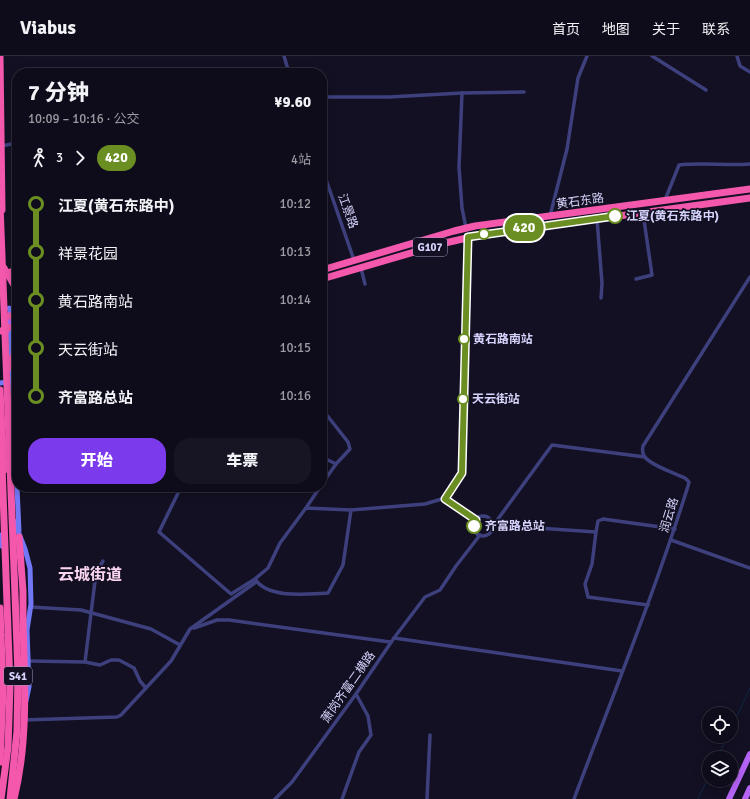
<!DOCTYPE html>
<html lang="zh">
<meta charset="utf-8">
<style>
:root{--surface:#0e0c1a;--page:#171523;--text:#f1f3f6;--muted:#9b9ba2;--line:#2e2c39;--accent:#7c3aed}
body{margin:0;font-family:Signika,"Noto Sans SC",sans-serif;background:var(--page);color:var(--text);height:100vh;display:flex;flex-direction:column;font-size:15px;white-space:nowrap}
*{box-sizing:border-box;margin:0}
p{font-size:13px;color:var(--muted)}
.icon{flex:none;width:22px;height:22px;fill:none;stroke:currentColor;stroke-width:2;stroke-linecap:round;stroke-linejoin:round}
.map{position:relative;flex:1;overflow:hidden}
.sheet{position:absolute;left:12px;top:12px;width:315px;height:424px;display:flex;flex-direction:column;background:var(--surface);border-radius:16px;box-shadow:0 2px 10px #0003,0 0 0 1px var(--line)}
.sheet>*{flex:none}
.badge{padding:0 8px;border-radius:13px;font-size:14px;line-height:26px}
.tools{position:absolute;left:702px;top:651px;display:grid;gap:8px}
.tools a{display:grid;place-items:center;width:36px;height:36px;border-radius:50%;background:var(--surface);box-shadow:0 2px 10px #0003,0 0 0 1px var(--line);font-size:20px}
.map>.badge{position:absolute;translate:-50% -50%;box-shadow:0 0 0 2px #fff}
.legs{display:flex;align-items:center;gap:6px;height:44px;padding:0 16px;font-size:13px}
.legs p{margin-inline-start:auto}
.head{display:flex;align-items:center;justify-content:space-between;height:68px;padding:0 16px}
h1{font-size:22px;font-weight:800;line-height:30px}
.primary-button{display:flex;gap:8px;margin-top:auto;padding:8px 16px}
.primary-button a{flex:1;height:46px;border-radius:16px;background:var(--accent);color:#fff;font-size:16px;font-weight:800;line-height:46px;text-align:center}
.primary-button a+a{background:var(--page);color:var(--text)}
ul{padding:0 16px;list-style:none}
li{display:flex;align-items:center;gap:14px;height:48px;font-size:15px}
li i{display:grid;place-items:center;width:6px;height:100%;margin:0 5px;background:currentColor}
li i::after{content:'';width:10px;height:10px;margin:-5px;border:3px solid;border-radius:50%;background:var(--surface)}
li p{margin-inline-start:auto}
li:first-child i{background:linear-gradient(#0000 50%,currentColor 0)}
li:last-child i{background:linear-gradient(currentColor 50%,#0000 0)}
header{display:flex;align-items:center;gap:24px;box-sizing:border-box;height:56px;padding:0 20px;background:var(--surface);border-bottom:1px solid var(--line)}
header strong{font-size:19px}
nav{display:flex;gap:22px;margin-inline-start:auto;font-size:14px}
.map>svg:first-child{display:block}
</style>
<header>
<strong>Viabus</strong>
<nav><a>首页</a><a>地图</a><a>关于</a><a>联系</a></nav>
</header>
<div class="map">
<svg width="750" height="743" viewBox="0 0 750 743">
<rect width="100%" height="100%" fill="#121022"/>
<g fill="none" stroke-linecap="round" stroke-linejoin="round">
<g stroke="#112845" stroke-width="1">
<polyline points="731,673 750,632"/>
<polyline points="717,702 728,680"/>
<polyline points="698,743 709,720"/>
</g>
<g stroke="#3e407e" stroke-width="3.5">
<polyline points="284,0 289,17"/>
<polyline points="652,0 706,34"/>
<polyline points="737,0 740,10 750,16"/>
<polyline points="462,37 459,111 462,152 466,172"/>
<polyline points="322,41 389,41 462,37 524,36"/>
<polyline points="1,90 17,87"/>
<polyline points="322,112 354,204"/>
<path d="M665 144 679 109C703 106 726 110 750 108"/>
<polyline points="550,160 567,93 578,22 587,0"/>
<polyline points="597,163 602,227 601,242"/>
<polyline points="468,182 462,417 445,443 476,464"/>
<polyline points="361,212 365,228"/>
<polyline points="636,223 652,219 643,157"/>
<polyline points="322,353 348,386 350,393 336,408 322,428"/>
<polyline points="322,401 336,408"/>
<path d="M181 431 159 476 231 538 255 523C268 543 307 538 328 537L343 509 351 454"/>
<polyline points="306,452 320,431"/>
<circle cx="483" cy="470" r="10"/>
<polyline points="493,469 498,463 552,389 645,401"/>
<polyline points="493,469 596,476 598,465 603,463 675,473"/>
<polyline points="596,476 592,508 585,528 588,541 648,549"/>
<polyline points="671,484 750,512"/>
<polyline points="255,523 268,512 280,487 306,452 351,454 425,448 445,442"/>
<polyline points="30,551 81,554 151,573 180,589"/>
<polyline points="194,572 217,564 229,564 390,586"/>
<polyline points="394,582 622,615"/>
<polyline points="29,605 85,606 100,609 111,604 119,604 134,612 140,625 146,632"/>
<polyline points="85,606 96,517 103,505"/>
<polyline points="23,664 117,661 121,659 171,605 190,573 256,526"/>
<polyline points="275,743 292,726 356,638 394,582 425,541 440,534 456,510 480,479"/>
<polyline points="342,743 359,696 371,679 368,660 356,638"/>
<polyline points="427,743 430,679"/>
<path d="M574 743C613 639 655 536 688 430L689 426 685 422C674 417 650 409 644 400 642 396 642 394 643 390L750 221"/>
</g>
<g stroke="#7277f5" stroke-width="5">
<polyline points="9,252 12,260 10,270 17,428"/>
<polyline points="0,327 7,326 10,327"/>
<polyline points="17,431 19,475"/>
<polyline points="14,465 25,493 30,512 31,548 27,574 29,631 26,645"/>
<polyline points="0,479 2,490"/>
</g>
<g stroke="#b463f4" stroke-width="6">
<polyline points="729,743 750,698"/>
<polyline points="745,743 750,732"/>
</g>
<g stroke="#f358ac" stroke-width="7">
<polyline points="0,0 2,154"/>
<polyline points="4,212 17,234"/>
<polyline points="322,214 454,175 475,170 750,133"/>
<polyline points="322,223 445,187 480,179 750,142"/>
<polyline points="0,275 6,274 10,270 17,272"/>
<polyline points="0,334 4,414"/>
<polyline points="19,481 23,535 23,569"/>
<polyline points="0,552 1,579"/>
</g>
<polyline stroke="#b463f4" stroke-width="6" points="5,264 17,267"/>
<g stroke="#f358ac" stroke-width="7">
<polyline points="0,148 18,617 17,675 10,743"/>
<polyline points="0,222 4,218 17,214"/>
<polyline points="6,260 17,260"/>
<polyline points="8,312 13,301 17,296"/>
<polyline points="0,706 3,634 1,579"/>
<polyline points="1,743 8,691 10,630 2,409"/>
<path d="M14 743C28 687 25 627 23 569"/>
</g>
</g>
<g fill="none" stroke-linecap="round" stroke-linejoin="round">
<g stroke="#fff" stroke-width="9">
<polyline id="line-1" points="474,470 476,464 445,443 462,417 468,181 615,160"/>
</g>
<use href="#line-1" stroke="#6b8e23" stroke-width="6"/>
</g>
<g fill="#fff" stroke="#6b8e23" stroke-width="2">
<circle cx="615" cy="160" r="7"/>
<circle cx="484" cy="178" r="5"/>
<circle cx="464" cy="283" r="5"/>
<circle cx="463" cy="343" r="5"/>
<circle cx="474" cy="470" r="7"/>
</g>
<g text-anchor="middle" stroke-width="3.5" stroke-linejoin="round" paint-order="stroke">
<g fill="#121022" stroke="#9b99bb" stroke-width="1">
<rect x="413" y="182" width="34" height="18" rx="3"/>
<rect x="4" y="611" width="28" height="18" rx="3"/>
</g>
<g font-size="11" font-weight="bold" fill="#d6d4fc">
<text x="430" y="195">G107</text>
<text x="18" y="624">S41</text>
</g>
<g font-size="12" fill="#d6d4fc" stroke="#121022">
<text transform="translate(580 145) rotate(-8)" y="4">黄石东路</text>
<text transform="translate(348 155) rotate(70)" y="4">江景路</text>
<text transform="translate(669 459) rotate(-73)" y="4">润云路</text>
<text transform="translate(348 631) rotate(-55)" y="4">萧岗齐富二横路</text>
</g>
<g font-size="12" font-weight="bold" fill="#d6d4fc" stroke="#121022" text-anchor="start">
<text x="626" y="164">江夏(黄石东路中)</text>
<text x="473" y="287">黄石路南站</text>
<text x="472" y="347">天云街站</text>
<text x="485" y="474">齐富路总站</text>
</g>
<g font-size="16" font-weight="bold" fill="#fcd6f1" stroke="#121022">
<text x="90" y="524">云城街道</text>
</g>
</g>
</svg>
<div class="tools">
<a><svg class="icon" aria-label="locate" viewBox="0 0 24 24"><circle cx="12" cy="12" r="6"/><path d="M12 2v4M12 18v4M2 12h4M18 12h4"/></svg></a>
<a><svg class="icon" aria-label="layers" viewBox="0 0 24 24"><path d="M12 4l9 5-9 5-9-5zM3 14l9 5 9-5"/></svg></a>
</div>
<b class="badge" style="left:524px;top:172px;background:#6b8e23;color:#fff">420</b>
<section class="sheet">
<div class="head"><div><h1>7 分钟</h1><p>10:09 – 10:16 · 公交</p></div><b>¥9.60</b></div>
<div class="legs"><svg class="icon" aria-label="walk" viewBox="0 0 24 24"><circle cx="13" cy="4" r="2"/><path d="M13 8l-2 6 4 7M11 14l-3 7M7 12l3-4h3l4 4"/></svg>3<svg class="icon" aria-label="forward" viewBox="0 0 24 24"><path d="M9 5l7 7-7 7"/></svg><b class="badge" style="background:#6b8e23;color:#fff">420</b><p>4站</p></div>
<ul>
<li><i style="color:#6b8e23"></i><b>江夏(黄石东路中)</b><p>10:12</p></li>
<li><i style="color:#6b8e23"></i><span>祥景花园</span><p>10:13</p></li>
<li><i style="color:#6b8e23"></i><span>黄石路南站</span><p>10:14</p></li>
<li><i style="color:#6b8e23"></i><span>天云街站</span><p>10:15</p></li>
<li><i style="color:#6b8e23"></i><b>齐富路总站</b><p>10:16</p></li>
</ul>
<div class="primary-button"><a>开始</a><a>车票</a></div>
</section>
</div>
